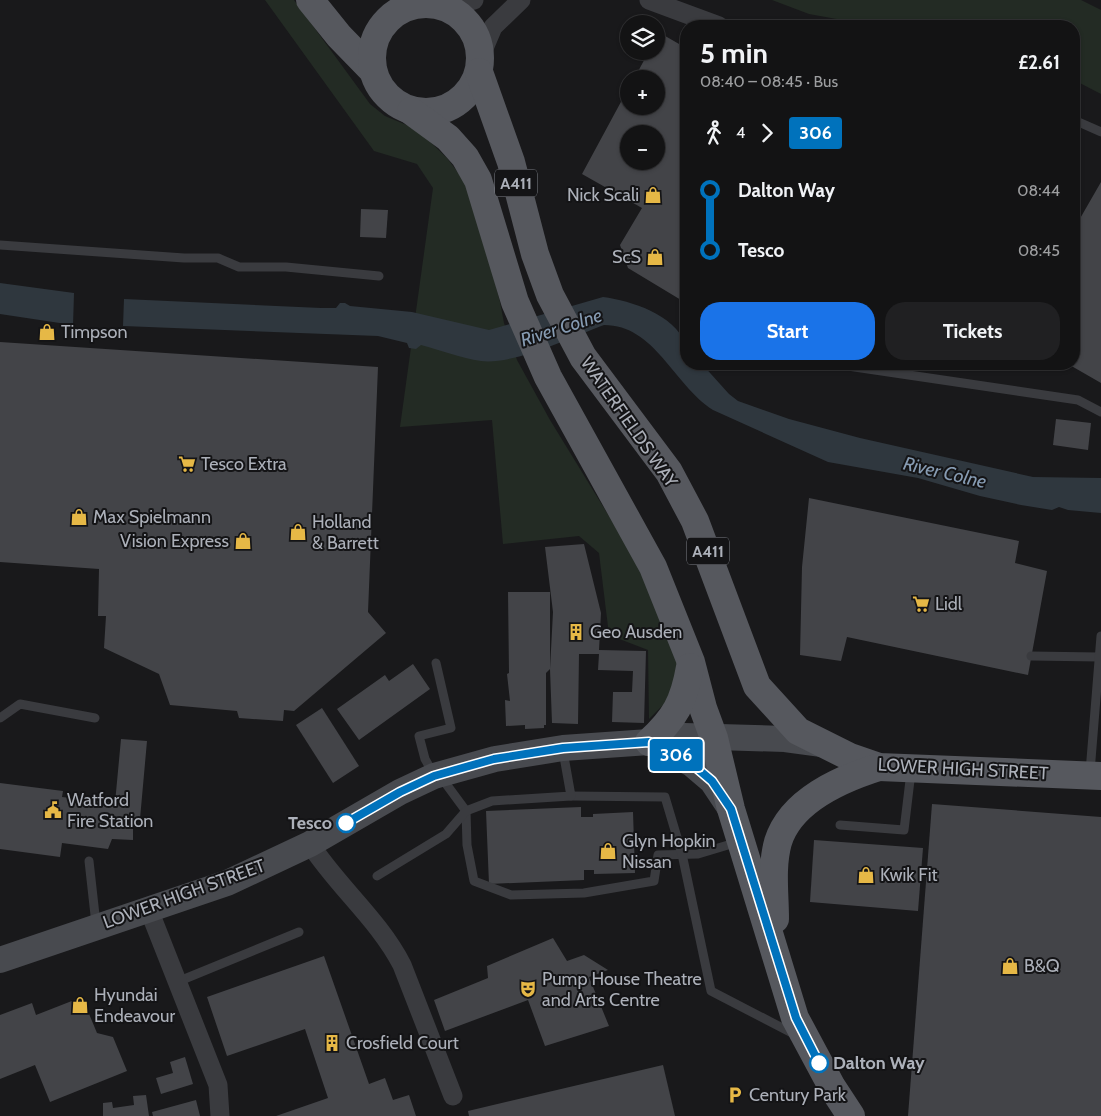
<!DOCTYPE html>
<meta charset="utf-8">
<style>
:root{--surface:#131314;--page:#202022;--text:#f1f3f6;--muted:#9d9ea0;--line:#323234;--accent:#1a73e8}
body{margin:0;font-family:Cabin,sans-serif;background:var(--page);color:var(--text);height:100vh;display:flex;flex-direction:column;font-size:19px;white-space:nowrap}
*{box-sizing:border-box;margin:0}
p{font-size:16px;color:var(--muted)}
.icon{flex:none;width:28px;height:28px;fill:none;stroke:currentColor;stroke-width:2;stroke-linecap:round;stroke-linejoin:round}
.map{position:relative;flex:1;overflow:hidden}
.side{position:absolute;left:680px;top:20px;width:400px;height:350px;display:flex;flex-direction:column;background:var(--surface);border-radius:20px;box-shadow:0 1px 4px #0004,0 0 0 1px var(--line)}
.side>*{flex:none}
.badge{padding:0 10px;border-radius:4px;font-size:18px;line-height:32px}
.controls{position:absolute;left:620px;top:15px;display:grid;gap:10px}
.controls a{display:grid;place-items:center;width:45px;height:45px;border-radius:50%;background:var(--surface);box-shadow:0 1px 4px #0004,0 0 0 1px var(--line);font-size:25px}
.map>.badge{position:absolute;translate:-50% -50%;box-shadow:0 0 0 2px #fff}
.legs{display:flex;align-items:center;gap:8px;height:55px;padding:0 20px;font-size:16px}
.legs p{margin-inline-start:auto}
.summary{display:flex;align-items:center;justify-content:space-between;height:85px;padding:0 20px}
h1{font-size:28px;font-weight:800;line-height:38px}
.action{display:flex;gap:10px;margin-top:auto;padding:10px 20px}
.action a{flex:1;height:58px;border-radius:20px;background:var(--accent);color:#fff;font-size:20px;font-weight:800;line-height:58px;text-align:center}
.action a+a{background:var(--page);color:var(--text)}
ul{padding:0 20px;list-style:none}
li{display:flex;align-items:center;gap:18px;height:60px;font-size:19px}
li i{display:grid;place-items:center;width:8px;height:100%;margin:0 6px;background:currentColor}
li i::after{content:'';width:12px;height:12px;margin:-6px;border:4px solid;border-radius:50%;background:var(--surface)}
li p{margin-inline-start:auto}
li:first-child i{background:linear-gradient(#0000 50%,currentColor 0)}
li:last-child i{background:linear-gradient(currentColor 50%,#0000 0)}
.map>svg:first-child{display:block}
</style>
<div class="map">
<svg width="1101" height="1116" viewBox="0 0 1101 1116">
<rect width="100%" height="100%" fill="#19191b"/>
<g fill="#232b24">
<polygon points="265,0 294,0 370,104 385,116 409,126 425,137 447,158 465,182 475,204 500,302 504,323 517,360 550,420 642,570 678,658 671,697 649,719 648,650 609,635 599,553 579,536 503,544 492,420 400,427 433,188 417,164 374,151"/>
<polygon points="772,0 1081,0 1101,10 1101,94 1074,80 1074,26 875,26 809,14"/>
</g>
<g fill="#2f373e">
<polygon points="0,283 74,293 73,325 0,314"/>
<path d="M603 297C632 301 673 314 686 344 688 349 686 358 686 364H702L729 394 738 401 789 419 860 438 1033 477 1101 478V513L1068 510 1059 507 1052 510 1021 505 980 496 918 478 828 462 713 410C673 384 655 325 604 325 572 337 514 365 481 361 461 358 440 350 421 345L416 349 409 348 407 343 378 336 123 326 124 299 321 308H336L340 303H345L350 306 412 312 489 330Z"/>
</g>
<g fill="#434448" fill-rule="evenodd">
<path d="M660 33 686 48V303L628 268 620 245 642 208 582 174 629 87V106H656V79H634L649 51H656V39ZM629 134H656V161H629Z"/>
<polygon points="1101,182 1101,383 1068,364 1074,364 1074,229"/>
<polygon points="361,209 388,210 386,238 360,237"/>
<polygon points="0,342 378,367 368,612 386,633 294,711 284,710 283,721 239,718 237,711 170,705 159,674 104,648 106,616 98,616 99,569 0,562"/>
<polygon points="1056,419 1091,423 1088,450 1053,445"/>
<polygon points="809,498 1019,541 1015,563 1047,571 1028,675 847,637 841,661 800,655 802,567"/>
<polygon points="584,544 601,613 599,650 646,651 644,723 612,722 613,692 632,692 633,671 598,670 599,654 579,654 578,724 552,723 550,669 553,612 545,547"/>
<polygon points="508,592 550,592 550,669 546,673 546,725 544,725 544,728 525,729 525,725 506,726 505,700 510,701 507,674 509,673"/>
<polygon points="413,664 430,689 359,740 337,709 385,675 389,681"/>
<polygon points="322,708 359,766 333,783 296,725"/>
<polygon points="121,739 147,741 140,819 133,821 133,840 112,839 108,849 62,843 60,857 0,849 0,783 63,791 62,797 115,803"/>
<polygon points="932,804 1101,817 1101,1116 908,1116"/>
<polygon points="581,807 581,817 593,817 593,814 633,812 635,873 594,874 594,870 584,870 584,880 489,884 486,811"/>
<polygon points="814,840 923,848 918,911 810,902"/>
<polygon points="553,938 567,961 584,955 608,970 589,977 609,1026 545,1046 528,1000 445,1031 434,1000 488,978 487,966"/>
<polygon points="324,956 369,1084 385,1078 393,1100 409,1095 416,1116 276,1116 328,1098 305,1029 227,1056 207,997"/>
<polygon points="82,997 97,1033 113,1037 127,1071 50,1102 35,1065 0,1079 0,1015 32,1003 36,1015"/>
<polygon points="185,1057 193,1084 161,1094 156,1078 173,1073 170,1062"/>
<polygon points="663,1065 675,1116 469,1116 468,1111"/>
<polygon points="146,1095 149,1116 103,1116 103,1103 112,1102 113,1108 134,1105 133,1096"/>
<polygon points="196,1100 200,1116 153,1116 152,1112"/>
</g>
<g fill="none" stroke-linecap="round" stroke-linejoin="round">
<g stroke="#3a3b3f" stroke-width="9">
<polyline points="1074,120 1101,132"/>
<polyline points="0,245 184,258 218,258 239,267 286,267 379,276"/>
<polyline points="841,365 1078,400 1101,412"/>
<polyline points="1031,656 1099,657"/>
<polyline points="0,718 20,704 95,718"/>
<polyline points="1090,772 1101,636"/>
<polyline points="433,773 425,759 419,736 451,728 436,663"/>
<polyline points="441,777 466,811 467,845 474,881 511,895 584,893 654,881 658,855 698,854 738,842"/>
<polyline points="571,796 665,797 682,854 711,991 794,1034"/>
<polyline points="840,825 904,830 911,772"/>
<polyline points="89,861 96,924"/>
<polyline points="377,876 446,834 466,811 492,801 571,796 563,751"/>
<polyline points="177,982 299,932"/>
</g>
<g stroke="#3a3b3f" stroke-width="19">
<polyline points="649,0 719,26"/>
<polyline points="447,7 474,0"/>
<polyline points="479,60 493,27 521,0"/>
<path d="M310 844C338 887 379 920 402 965L453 1096"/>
<polyline points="149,910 218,1085 220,1116"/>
</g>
<g stroke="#484a4f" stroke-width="26">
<polyline points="649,742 692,764 712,781 730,808"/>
<polyline points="0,960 227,883 310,844 400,792 434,776 495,759 563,748 649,742 684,736 785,739 822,744"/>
</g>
<g stroke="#56585e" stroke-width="28">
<polyline points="310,0 339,36 373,71"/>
<circle cx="426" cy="58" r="54"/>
<polyline points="479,72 511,162 535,254 550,295 583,357 669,472 695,521 757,686 798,731 850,757 879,767 1101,776"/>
<polyline points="411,111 448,138 465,157 478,180 515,302 548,377 653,567 691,662 703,708 714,738 731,809 795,1018 832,1087 851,1116"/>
<path d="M649 742C675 718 684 702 690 667"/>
<path d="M775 919C775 894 771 867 778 842 791 800 841 779 879 767"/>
</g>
</g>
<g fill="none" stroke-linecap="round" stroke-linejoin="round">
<g stroke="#fff" stroke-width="11">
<polyline id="line-1" points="346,823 400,792 434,776 494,759 563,748 649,742 692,764 712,781 731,809 796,1018 819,1063"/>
</g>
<use href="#line-1" stroke="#0072bc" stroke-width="8"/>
</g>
<defs>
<g id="shop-bare" transform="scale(1.35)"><path d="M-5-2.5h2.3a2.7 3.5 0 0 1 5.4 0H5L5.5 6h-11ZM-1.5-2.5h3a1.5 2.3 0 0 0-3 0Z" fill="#e6b846" stroke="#141416" stroke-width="2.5" paint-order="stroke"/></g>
<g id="supermarket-bare" transform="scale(1.35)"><path d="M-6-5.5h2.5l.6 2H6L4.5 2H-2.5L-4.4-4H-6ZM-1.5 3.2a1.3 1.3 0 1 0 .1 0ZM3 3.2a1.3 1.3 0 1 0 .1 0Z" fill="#e6b846" stroke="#141416" stroke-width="2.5" paint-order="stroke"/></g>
<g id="building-bare" transform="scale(1.35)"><path d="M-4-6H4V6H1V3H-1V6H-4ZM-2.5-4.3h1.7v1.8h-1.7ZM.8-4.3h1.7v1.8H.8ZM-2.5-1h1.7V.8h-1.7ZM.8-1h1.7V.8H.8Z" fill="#e6b846" stroke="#141416" stroke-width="2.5" paint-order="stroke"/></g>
<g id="civic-bare" transform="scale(1.35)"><path d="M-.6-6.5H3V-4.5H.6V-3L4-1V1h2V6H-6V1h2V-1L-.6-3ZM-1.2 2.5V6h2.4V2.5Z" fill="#e6b846" stroke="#141416" stroke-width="2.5" paint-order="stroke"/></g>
<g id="theatre-bare" transform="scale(1.35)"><path d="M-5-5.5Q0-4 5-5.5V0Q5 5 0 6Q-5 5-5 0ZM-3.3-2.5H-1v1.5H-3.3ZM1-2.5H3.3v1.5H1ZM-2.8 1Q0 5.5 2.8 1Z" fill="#e6b846" stroke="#141416" stroke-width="2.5" paint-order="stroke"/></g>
<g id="parking-bare" transform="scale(1.35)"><path d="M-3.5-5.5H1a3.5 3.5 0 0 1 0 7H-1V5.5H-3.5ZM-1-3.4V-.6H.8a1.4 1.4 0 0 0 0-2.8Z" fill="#e6b846" stroke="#141416" stroke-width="2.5" paint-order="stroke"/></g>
</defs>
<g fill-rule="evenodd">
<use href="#shop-bare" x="653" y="195"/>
<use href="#shop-bare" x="655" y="257"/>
<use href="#shop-bare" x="47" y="332"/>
<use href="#supermarket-bare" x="187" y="464"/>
<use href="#shop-bare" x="79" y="517"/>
<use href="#shop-bare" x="298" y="532"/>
<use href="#shop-bare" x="243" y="541"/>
<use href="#supermarket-bare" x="921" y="604"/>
<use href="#building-bare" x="576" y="632"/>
<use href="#civic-bare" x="53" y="810"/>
<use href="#shop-bare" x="608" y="851"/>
<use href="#shop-bare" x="866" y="875"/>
<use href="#shop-bare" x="1010" y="966"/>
<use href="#theatre-bare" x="528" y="989"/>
<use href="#shop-bare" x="80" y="1005"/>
<use href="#building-bare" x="332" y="1043"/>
<use href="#parking-bare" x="735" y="1095"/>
</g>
<g fill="#fff" stroke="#0072bc" stroke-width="2.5">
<circle cx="346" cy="823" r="9"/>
<circle cx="819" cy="1063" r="9"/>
</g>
<g text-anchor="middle" stroke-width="4" stroke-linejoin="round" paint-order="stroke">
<g fill="#141416" stroke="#7e8188" stroke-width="1">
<rect x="495" y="169.5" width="42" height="27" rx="4"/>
<rect x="687" y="537.5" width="42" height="27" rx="4"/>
</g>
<g font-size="16" font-weight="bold" fill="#acb0b9">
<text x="516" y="189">A411</text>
<text x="708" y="557">A411</text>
</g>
<g font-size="18" fill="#acb0b9" stroke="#141416" text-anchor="start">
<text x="639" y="201" text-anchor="end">Nick Scali</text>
<text x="641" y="263" text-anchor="end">ScS</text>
<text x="61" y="338">Timpson</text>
<text x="201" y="470">Tesco Extra</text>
<text x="93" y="523">Max Spielmann</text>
<text x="312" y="528">Holland<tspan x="312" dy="21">&amp; Barrett</tspan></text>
<text x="229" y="547" text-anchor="end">Vision Express</text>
<text x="935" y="610">Lidl</text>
<text x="590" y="638">Geo Ausden</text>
<text x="67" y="806">Watford<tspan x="67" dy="21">Fire Station</tspan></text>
<text x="622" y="847">Glyn Hopkin<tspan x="622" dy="21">Nissan</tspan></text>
<text x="880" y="881">Kwik Fit</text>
<text x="1024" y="972">B&amp;Q</text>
<text x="542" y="985">Pump House Theatre<tspan x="542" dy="21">and Arts Centre</tspan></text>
<text x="94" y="1001">Hyundai<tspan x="94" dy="21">Endeavour</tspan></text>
<text x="346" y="1049">Crosfield Court</text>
<text x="749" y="1101">Century Park</text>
</g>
<g font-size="18" fill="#acb0b9" stroke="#141416">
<text transform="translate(629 422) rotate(55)" y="6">WATERFIELDS WAY</text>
<text transform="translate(963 769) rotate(3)" y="6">LOWER HIGH STREET</text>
<text transform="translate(184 894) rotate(-20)" y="6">LOWER HIGH STREET</text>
</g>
<g font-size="18" font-weight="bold" fill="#acb0b9" stroke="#141416" text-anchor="end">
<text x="332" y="829">Tesco</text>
<text x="833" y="1069" text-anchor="start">Dalton Way</text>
</g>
<g font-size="19" font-style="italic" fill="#869bb2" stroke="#141416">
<text transform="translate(561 327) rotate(-18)" y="7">River Colne</text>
<text transform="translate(945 472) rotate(13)" y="7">River Colne</text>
</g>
</g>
</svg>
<div class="controls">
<a><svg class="icon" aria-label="layers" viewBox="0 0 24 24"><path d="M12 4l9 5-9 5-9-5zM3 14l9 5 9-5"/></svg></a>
<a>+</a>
<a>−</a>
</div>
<b class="badge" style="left:676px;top:755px;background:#0072bc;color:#fff">306</b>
<section class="side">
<div class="summary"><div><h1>5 min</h1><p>08:40 – 08:45 · Bus</p></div><b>£2.61</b></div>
<div class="legs"><svg class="icon" aria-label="walk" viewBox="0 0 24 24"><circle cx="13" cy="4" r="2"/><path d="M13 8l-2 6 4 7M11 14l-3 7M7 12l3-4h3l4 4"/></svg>4<svg class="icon" aria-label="forward" viewBox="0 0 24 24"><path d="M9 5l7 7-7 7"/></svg><b class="badge" style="background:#0072bc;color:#fff">306</b></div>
<ul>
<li><i style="color:#0072bc"></i><b>Dalton Way</b><p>08:44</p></li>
<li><i style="color:#0072bc"></i><b>Tesco</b><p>08:45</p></li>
</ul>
<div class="action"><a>Start</a><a>Tickets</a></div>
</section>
</div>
